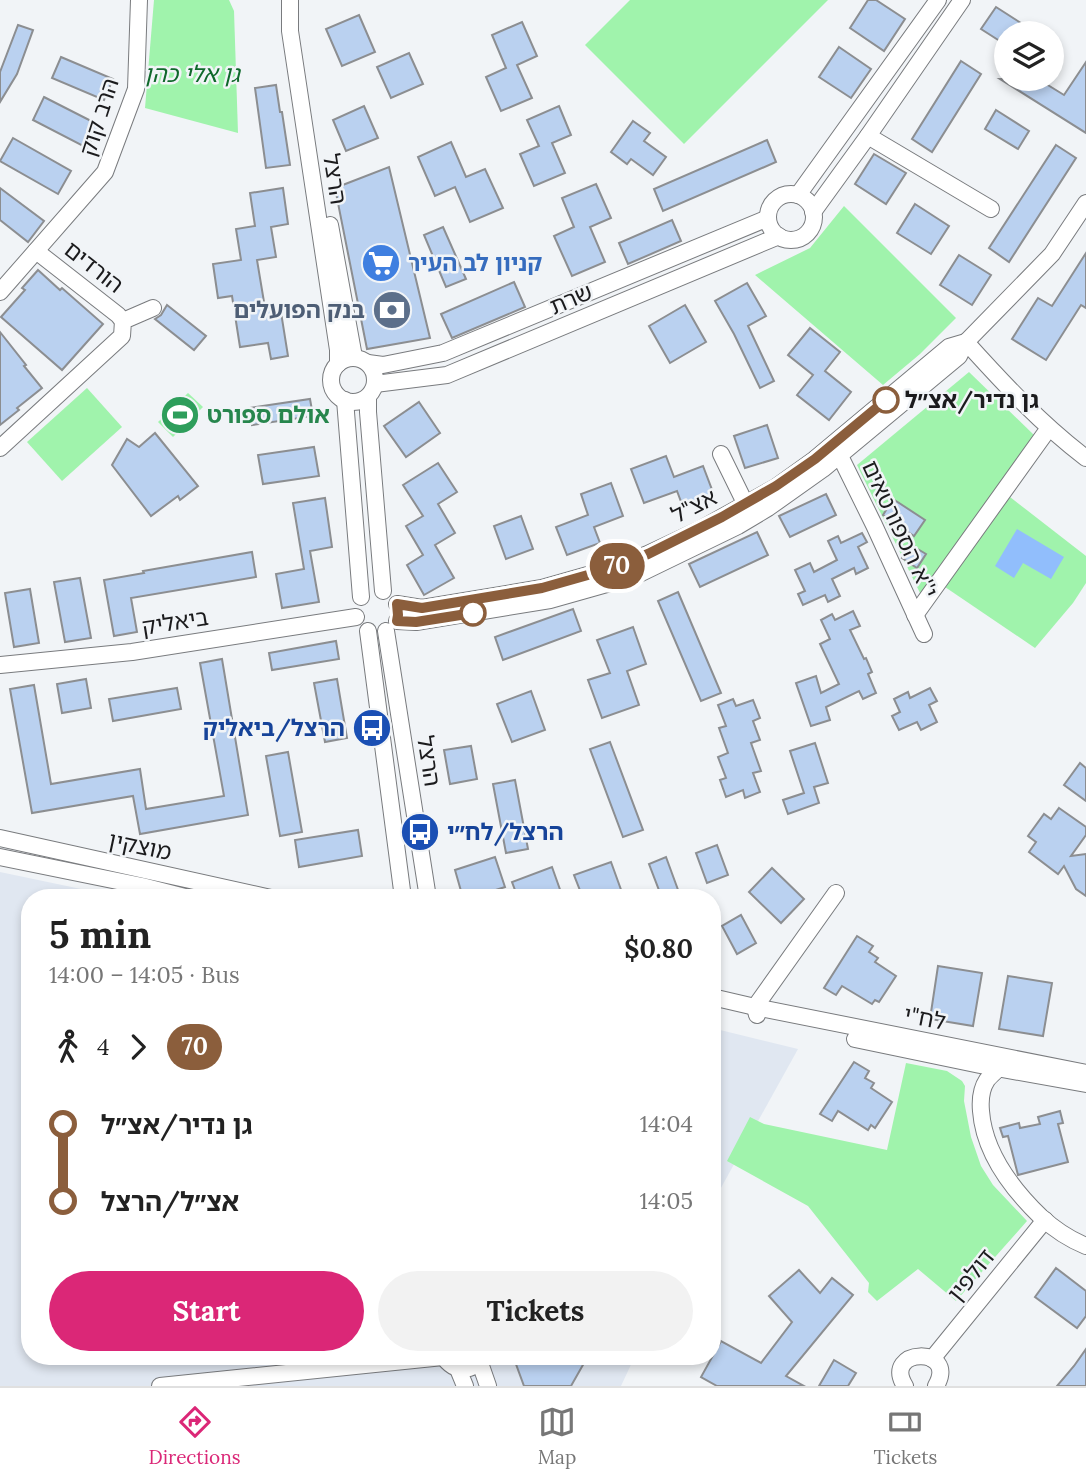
<!DOCTYPE html>
<meta charset="utf-8">
<style>
:root{--surface:#fff;--page:#f2f2f2;--text:#222;--muted:#767676;--line:#e0e0e0;--accent:#db2777}
body{margin:0;font-family:Lora,"Noto Sans Hebrew",serif;background:var(--page);color:var(--text);height:100vh;display:flex;flex-direction:column;font-size:26px;white-space:nowrap}
*{box-sizing:border-box;margin:0}
p{font-size:23px;color:var(--muted)}
.icon{flex:none;width:38px;height:38px;fill:none;stroke:currentColor;stroke-width:2;stroke-linecap:round;stroke-linejoin:round}
.map{position:relative;flex:1;overflow:hidden}
.panel{position:absolute;left:21px;top:889px;width:700px;height:476px;display:flex;flex-direction:column;background:var(--surface);border-radius:28px;box-shadow:0 4px 10px #0003}
.panel>*{flex:none}
.badge{padding:0 14px;border-radius:23px;font-size:24px;line-height:46px}
.tools{position:absolute;left:994px;top:21px;display:grid;gap:14px}
.tools a{display:grid;place-items:center;width:70px;height:70px;border-radius:50%;background:var(--surface);box-shadow:0 4px 10px #0003;font-size:35px}
.map>.badge{position:absolute;translate:-50% -50%;box-shadow:0 0 0 4px #fff}
.legs{display:flex;align-items:center;gap:10px;height:77px;padding:0 28px;font-size:23px}
.legs p{margin-inline-start:auto}
.headline{display:flex;align-items:center;justify-content:space-between;height:119px;padding:0 28px}
h1{font-size:38px;font-weight:800;line-height:52px}
.primary-button{display:flex;gap:14px;margin-top:auto;padding:14px 28px}
.primary-button a{flex:1;height:80px;border-radius:42px;background:var(--accent);color:#fff;font-size:28px;font-weight:800;line-height:80px;text-align:center}
.primary-button a+a{background:var(--page);color:var(--text)}
ul{padding:0 28px;list-style:none}
li{display:flex;align-items:center;gap:24px;height:77px;font-size:26px}
li i{display:grid;place-items:center;width:10px;height:100%;margin:0 9px;background:currentColor}
li i::after{content:'';width:18px;height:18px;margin:-9px;border:5px solid;border-radius:50%;background:var(--surface)}
li p{margin-inline-start:auto}
li:first-child i{background:linear-gradient(#0000 50%,currentColor 0)}
li:last-child i{background:linear-gradient(currentColor 50%,#0000 0)}
.menu{display:flex;justify-content:space-around;align-items:center;height:98px;border-top:2px solid var(--line);background:var(--surface);font-size:19px;color:var(--muted)}
.menu a{display:grid;justify-items:center;gap:4px}
.menu .active{color:var(--accent)}
.map>svg:first-child{display:block}
</style>
<div class="map">
<svg width="1086" height="1386" viewBox="0 0 1086 1386">
<rect width="100%" height="100%" fill="#f1f4f7"/>
<g fill="#e0e7f1">
<polygon points="0,872 124,898 30,898 30,1356 635,1356 621,1386 0,1386"/>
<polygon points="712,1028 798,1049 712,1204"/>
</g>
<g fill="#a0f3ac">
<polygon points="154,0 229,0 234,11 238,133 145,108"/>
<polygon points="630,0 828,0 684,144 585,45"/>
<polygon points="844,206 956,318 920,354 883,385 755,275 810,248"/>
<polygon points="969,372 1035,436 922,597 857,465"/>
<polygon points="87,388 122,427 62,481 27,442"/>
<polygon points="188,393 203,407 173,437 158,422"/>
<polygon points="1010,497 1086,556 1086,583 1073,603 1035,648 945,587"/>
<polygon points="906,1063 947,1071 962,1081 965,1086 964,1101 971,1137 981,1166 993,1185 1027,1221 956,1301 918,1269 877,1301 868,1292 869,1283 808,1206 727,1161 750,1117 764,1124 887,1150"/>
</g>
<polygon fill="#91befc" points="1017,529 1064,557 1051,579 1023,563 1014,578 995,566"/>
<g fill="#bad1f0" stroke="#8c8e91" stroke-width="2">
<polygon points="868,0 876,0 905,19 884,51 850,28"/>
<polygon points="996,7 1024,25 1019,33 1006,33 1006,45 981,29"/>
<polygon points="359,15 375,52 342,66 326,29"/>
<polygon points="522,22 537,56 517,65 532,98 501,111 486,77 506,68 492,35"/>
<polygon points="18,25 33,30 17,74 0,102 0,72"/>
<polygon points="839,47 871,69 851,98 819,77"/>
<polygon points="409,53 423,84 391,98 377,67"/>
<polygon points="61,57 113,79 104,100 52,78"/>
<polygon points="961,61 981,74 932,152 912,139"/>
<polygon points="1086,62 1086,133 1000,79 1038,79 1064,95"/>
<polygon points="276,85 280,112 282,112 290,165 266,168 255,88"/>
<polygon points="44,97 99,125 87,148 33,120"/>
<polygon points="364,106 378,138 346,151 333,120"/>
<polygon points="559,106 571,135 552,143 565,173 534,186 520,154 539,146 527,120"/>
<polygon points="996,110 1029,131 1018,149 985,129"/>
<polygon points="633,121 650,133 644,141 666,157 653,175 631,159 627,164 611,152"/>
<polygon points="13,138 71,171 58,194 0,161"/>
<polygon points="767,140 776,162 663,211 654,189"/>
<polygon points="451,142 466,177 485,169 503,208 470,222 455,187 435,196 418,157"/>
<polygon points="1056,145 1076,158 1009,262 989,248"/>
<polygon points="874,154 906,173 886,204 855,184"/>
<polygon points="389,167 430,338 367,349 335,188"/>
<polygon points="596,184 611,218 590,227 605,262 572,276 554,236 574,227 562,198"/>
<polygon points="0,188 44,221 28,242 0,220"/>
<polygon points="283,188 288,224 271,227 276,257 257,260 265,308 280,306 288,356 271,359 268,343 240,347 232,296 218,298 213,264 241,260 236,229 255,226 250,193"/>
<polygon points="915,204 949,226 931,254 897,233"/>
<polygon points="672,220 681,241 628,264 619,243"/>
<polygon points="443,227 466,279 446,287 424,235"/>
<polygon points="1086,253 1086,308 1081,305 1046,360 1012,339 1038,298 1052,306"/>
<polygon points="959,255 991,275 972,305 940,285"/>
<polygon points="38,270 60,290 62,288 103,324 62,370 1,317 25,290 22,288"/>
<polygon points="514,282 525,307 452,338 441,314"/>
<polygon points="747,283 766,316 748,326 774,381 760,388 734,334 715,301"/>
<polygon points="167,305 206,336 194,350 155,319 161,315"/>
<polygon points="685,305 706,342 670,363 649,326"/>
<polygon points="810,328 840,352 825,371 851,392 829,420 797,395 813,375 788,355"/>
<polygon points="0,332 26,365 24,366 42,388 17,408 19,410 0,425"/>
<polygon points="310,399 313,416 252,425 249,408"/>
<polygon points="419,402 440,433 406,457 384,426"/>
<polygon points="767,425 778,458 745,468 734,436"/>
<polygon points="155,433 198,486 180,500 178,496 151,516 112,465 127,439 139,447"/>
<polygon points="314,447 319,476 263,484 258,455"/>
<polygon points="666,456 674,477 703,466 714,495 683,507 677,491 644,503 631,469"/>
<polygon points="438,463 457,492 438,504 455,533 435,545 454,578 424,595 407,565 423,555 406,526 423,516 403,485"/>
<polygon points="611,483 623,516 594,527 600,543 567,555 556,527 588,515 581,494"/>
<polygon points="826,494 836,515 790,537 779,516"/>
<polygon points="325,498 332,547 310,551 319,602 282,608 276,574 304,569 293,503"/>
<polygon points="893,499 925,520 914,536 883,515"/>
<polygon points="521,516 533,549 506,559 494,526"/>
<polygon points="757,532 768,555 700,587 689,564"/>
<polygon points="862,533 867,542 858,547 868,568 856,574 854,568 832,579 840,596 828,602 825,595 803,605 798,594 805,591 795,570 810,563 814,572 837,560 828,541 838,536 841,543"/>
<polygon points="911,545 926,554 917,568 902,558"/>
<polygon points="252,552 256,577 131,598 137,632 114,636 104,580 144,573 143,571"/>
<polygon points="80,578 91,638 65,642 54,582"/>
<polygon points="30,589 39,643 14,647 5,593"/>
<polygon points="678,592 721,693 701,701 658,601"/>
<polygon points="573,609 581,631 503,660 495,637"/>
<polygon points="853,611 860,626 850,630 864,659 866,658 872,672 868,674 876,693 863,699 859,691 826,707 830,720 811,726 796,683 816,676 821,693 839,684 820,644 830,639 821,620 832,614 835,620"/>
<polygon points="633,627 646,664 627,671 639,705 602,718 588,680 610,673 597,640"/>
<polygon points="336,641 339,659 272,670 269,653"/>
<polygon points="222,659 248,815 140,834 133,796 32,813 10,689 34,685 51,784 140,769 146,809 224,796 200,663"/>
<polygon points="86,679 91,708 62,713 57,684"/>
<polygon points="337,679 347,738 325,742 314,683"/>
<polygon points="177,688 181,709 113,721 109,699"/>
<polygon points="930,688 937,701 929,705 937,722 921,730 917,722 899,730 892,716 900,712 894,699 908,692 910,698"/>
<polygon points="531,691 545,730 512,742 497,704"/>
<polygon points="733,699 736,706 753,700 760,718 753,721 760,740 751,743 761,771 753,773 760,792 745,798 743,790 726,797 720,780 726,778 718,757 728,753 719,728 726,726 718,705"/>
<polygon points="610,742 643,830 623,837 590,749"/>
<polygon points="815,743 828,783 814,787 819,803 788,814 783,800 804,793 790,751"/>
<polygon points="471,746 477,779 450,784 444,750"/>
<polygon points="288,752 302,832 280,836 266,756"/>
<polygon points="1080,763 1086,768 1086,801 1064,785"/>
<polygon points="515,780 528,849 506,853 493,784"/>
<polygon points="1059,808 1086,827 1086,835 1071,856 1086,854 1086,896 1076,889 1064,866 1058,874 1029,852 1036,842 1028,836 1044,814 1051,819"/>
<polygon points="358,830 362,856 299,867 295,840"/>
<polygon points="717,845 728,875 707,883 696,853"/>
<polygon points="495,857 505,887 471,898 463,898 455,870"/>
<polygon points="666,857 681,898 662,898 649,864"/>
<polygon points="611,862 624,898 583,898 574,875"/>
<polygon points="552,867 563,898 518,898 512,882"/>
<polygon points="772,868 804,899 781,923 749,892"/>
<polygon points="741,915 756,943 737,954 722,926"/>
<polygon points="857,936 873,946 869,952 878,958 875,962 896,976 879,1002 875,1000 872,1004 842,986 836,995 824,988"/>
<polygon points="938,966 982,973 973,1026 930,1019"/>
<polygon points="1008,976 1052,983 1043,1036 999,1029"/>
<polygon points="854,1062 869,1071 865,1078 874,1083 871,1088 892,1102 875,1128 871,1125 868,1130 838,1111 832,1121 820,1114"/>
<polygon points="1060,1111 1063,1123 1058,1124 1068,1162 1018,1175 1008,1136 1003,1137 1000,1128 1019,1123 1020,1128 1040,1124 1038,1117"/>
<polygon points="1056,1268 1086,1291 1086,1316 1077,1328 1035,1297"/>
<polygon points="799,1270 820,1293 832,1278 853,1295 786,1376 804,1386 717,1386 701,1377 721,1341 761,1363 792,1322 769,1296"/>
<polygon points="1086,1349 1086,1386 1057,1386 1074,1366"/>
<polygon points="513,1356 588,1356 571,1386 524,1386"/>
<polygon points="834,1360 856,1373 848,1386 819,1386"/>
</g>
<g fill="none" stroke-linecap="round" stroke-linejoin="round">
<g stroke="#797b7e" stroke-width="18">
<g id="minor">
<polyline points="290,0 290,31 338,350 338,364"/>
<polyline points="868,136 991,209"/>
<circle cx="791" cy="217" r="23"/>
<polyline points="798,195 938,0"/>
<polyline points="813,212 868,136 962,0"/>
<polyline points="330,225 354,357"/>
<polyline points="36,251 118,315 123,321"/>
<polyline points="0,292 105,172 136,89 139,0"/>
<path d="M966 342C1003 383 1041 424 1086 458"/>
<circle cx="353" cy="380" r="22"/>
<polyline points="368,363 383,365 443,353 768,218"/>
<polyline points="375,384 447,375 779,236"/>
<polyline points="368,397 368,412 383,591"/>
<polyline points="345,400 361,597"/>
<polyline points="834,447 840,456 874,525 924,634"/>
<polyline points="0,448 122,336 123,321 153,308"/>
<polyline points="721,454 746,505"/>
<polyline points="397,604 422,608 542,588 609,569 648,554 699,530 776,487 815,459 949,347 966,342"/>
<polyline points="915,615 1049,428"/>
<polyline points="397,621 416,622 550,600 635,576 738,526 768,508 823,469 959,356 966,342 1052,254 1086,203"/>
<polyline points="368,631 403,898"/>
<polyline points="386,631 428,898"/>
<polyline points="0,665 132,652 356,617"/>
<polyline points="0,838 271,898"/>
<polyline points="0,857 142,886 189,898"/>
<polyline points="712,1010 712,997 755,1007 1086,1073"/>
<polyline points="757,1015 755,1007 836,893"/>
<polyline points="855,1039 980,1065 1086,1084"/>
<path d="M999 1068C995 1072 990 1076 987 1080 981 1089 980 1100 981 1111 984 1152 1012 1189 1041 1217 1054 1229 1069 1239 1086 1246"/>
<path d="M443 1356C454 1373 473 1373 484 1356"/>
<polyline points="932,1359 1045,1220"/>
<polyline points="480,1363 488,1386"/>
<polyline points="458,1369 465,1386"/>
<polyline points="160,1386 443,1357"/>
<path d="M905 1386C881 1348 959 1345 936 1386"/>
</g>
</g>
<use href="#minor" stroke="#fff" stroke-width="16"/>
</g>
<g fill="none" stroke-linecap="round" stroke-linejoin="round">
<g stroke="#fff" stroke-width="16">
<polyline id="line-1" points="473,613 416,622 397,621 398,615 397,604 422,608 542,588 609,569 648,554 722,517 776,486 815,459 886,400"/>
</g>
<use href="#line-1" stroke="#8b5e3c" stroke-width="10"/>
</g>
<defs>
<g id="supermarket-disc" transform="scale(2.0125)"><circle r="9.5" fill="#3f7fe0" stroke="#f1f4f7"/><path d="M-6-5.5h2.5l.6 2H6L4.5 2H-2.5L-4.4-4H-6ZM-1.5 3.2a1.3 1.3 0 1 0 .1 0ZM3 3.2a1.3 1.3 0 1 0 .1 0Z" fill="#fff"/></g>
<g id="bank-disc" transform="scale(2.0125)"><circle r="9.5" fill="#5c6f8a" stroke="#f1f4f7"/><path d="M-6-4H6V4H-6ZM0-2.3a2.3 2.3 0 1 0 0 4.6a2.3 2.3 0 1 0 0-4.6Z" fill="#fff"/></g>
<g id="stadium-disc" transform="scale(2.0125)"><circle r="9.5" fill="#2e9e5b" stroke="#f1f4f7"/><path d="M0-5a6.5 5 0 1 0 0 10a6.5 5 0 1 0 0-10ZM-3.5-1.8h7v3.6h-7Z" fill="#fff"/></g>
<g id="bus-disc" transform="scale(2.0125)"><circle r="9.5" fill="#1a4fb4" stroke="#f1f4f7"/><path d="M-5-6H5V4H4V6H2V4H-2V6H-4V4H-5ZM-3.5-4V0h7V-4ZM-3.5 1.2v1.5H-2V1.2ZM2 1.2v1.5H3.5V1.2Z" fill="#fff"/></g>
</defs>
<g fill-rule="evenodd">
<use href="#supermarket-disc" x="381" y="263"/>
<use href="#bank-disc" x="392" y="310"/>
<use href="#stadium-disc" x="180" y="415"/>
<use href="#bus-disc" x="372" y="728"/>
<use href="#bus-disc" x="420" y="832"/>
</g>
<g fill="#fff" stroke="#8b5e3c" stroke-width="3.5">
<circle cx="886" cy="400" r="12"/>
<circle cx="473" cy="613" r="12"/>
</g>
<g text-anchor="middle" stroke-width="5" stroke-linejoin="round" paint-order="stroke">
<g font-size="23" font-style="italic" fill="#0f692b" stroke="#f1f4f7">
<text x="192" y="82">גן אלי כהן</text>
</g>
<g font-size="23" fill="#1b1b1d" stroke="#f1f4f7">
<text transform="translate(99 117) rotate(-72)" y="8">הרב קוק</text>
<text transform="translate(335 179) rotate(81)" y="8">הרצל</text>
<text transform="translate(94 267) rotate(38)" y="8">הורדים</text>
<text transform="translate(571 299) rotate(-23)" y="8">שרת</text>
<text transform="translate(694 506) rotate(-27)" y="8">אצ"ל</text>
<text transform="translate(900 529) rotate(65)" y="8">י''א הספורטאים</text>
<text transform="translate(175 622) rotate(-9)" y="8">ביאליק</text>
<text transform="translate(429 761) rotate(81)" y="8">הרצל</text>
<text transform="translate(140 846) rotate(12)" y="8">מוצקין</text>
<text transform="translate(925 1018) rotate(11)" y="8">לח"י</text>
<text transform="translate(971 1275) rotate(-51)" y="8">דולפין</text>
</g>
<g font-size="23" font-weight="bold" fill="#366cbe" stroke="#f1f4f7" text-anchor="start">
<text x="408" y="271">קניון לב העיר</text>
</g>
<g font-size="23" font-weight="bold" fill="#4e5e75" stroke="#f1f4f7" text-anchor="end">
<text x="365" y="318">בנק הפועלים</text>
</g>
<g font-size="23" font-weight="bold" fill="#1b1b1d" stroke="#f1f4f7" text-anchor="start">
<text x="905" y="408">גן נדיר/אצ״ל</text>
</g>
<g font-size="23" font-weight="bold" fill="#27864d" stroke="#f1f4f7" text-anchor="start">
<text x="207" y="423">אולם ספורט</text>
</g>
<g font-size="23" font-weight="bold" fill="#164399" stroke="#f1f4f7" text-anchor="end">
<text x="345" y="736">הרצל/ביאליק</text>
<text x="447" y="840" text-anchor="start">הרצל/לח״י</text>
</g>
</g>
</svg>
<div class="tools">
<a><svg class="icon" aria-label="layers" viewBox="0 0 24 24"><path d="M12 4l9 5-9 5-9-5zM3 14l9 5 9-5"/></svg></a>
</div>
<b class="badge" style="left:617px;top:566px;background:#8b5e3c;color:#fff">70</b>
<section class="panel">
<div class="headline"><div><h1>5 min</h1><p>14:00 – 14:05 · Bus</p></div><b>$0.80</b></div>
<div class="legs"><svg class="icon" aria-label="walk" viewBox="0 0 24 24"><circle cx="13" cy="4" r="2"/><path d="M13 8l-2 6 4 7M11 14l-3 7M7 12l3-4h3l4 4"/></svg>4<svg class="icon" aria-label="forward" viewBox="0 0 24 24"><path d="M9 5l7 7-7 7"/></svg><b class="badge" style="background:#8b5e3c;color:#fff">70</b></div>
<ul>
<li><i style="color:#8b5e3c"></i><b>גן נדיר/אצ״ל</b><p>14:04</p></li>
<li><i style="color:#8b5e3c"></i><b>אצ״ל/הרצל</b><p>14:05</p></li>
</ul>
<div class="primary-button"><a>Start</a><a>Tickets</a></div>
</section>
</div>
<nav class="menu">
<a class="active"><svg class="icon" aria-label="directions" viewBox="0 0 24 24"><path d="M12 3l9 9-9 9-9-9zM9 14v-3h6M13 9l2 2-2 2"/></svg>Directions</a>
<a><svg class="icon" aria-label="map" viewBox="0 0 24 24"><path d="M3 6l6-2 6 2 6-2v14l-6 2-6-2-6 2zM9 4v14M15 6v14"/></svg>Map</a>
<a><svg class="icon" aria-label="tickets" viewBox="0 0 24 24"><path d="M3 7h18v10H3zM15 7v10"/></svg>Tickets</a>
</nav>
